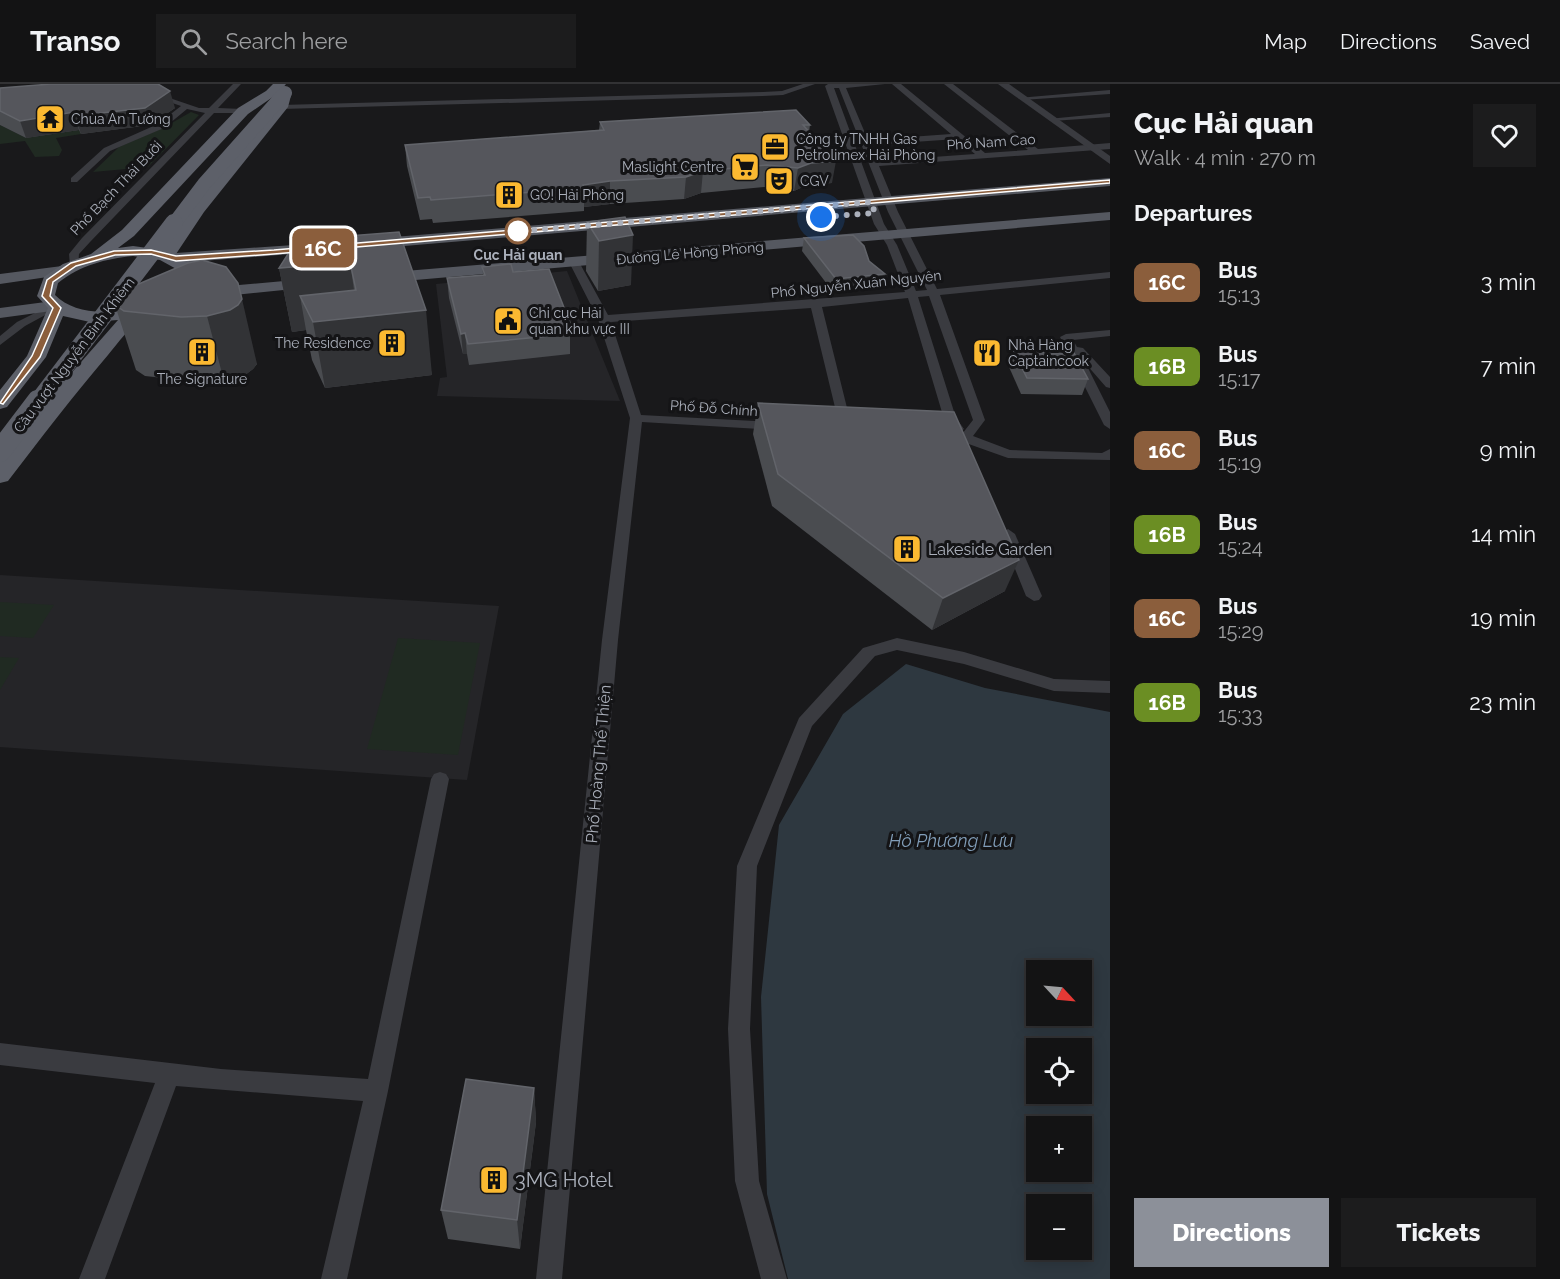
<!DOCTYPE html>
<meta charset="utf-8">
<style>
:root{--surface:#131314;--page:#1c1c1d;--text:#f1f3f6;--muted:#9d9ea0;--line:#323234;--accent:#8c9099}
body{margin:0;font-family:Raleway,sans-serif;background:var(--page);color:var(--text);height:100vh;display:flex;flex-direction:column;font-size:22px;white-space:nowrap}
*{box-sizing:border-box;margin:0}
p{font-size:20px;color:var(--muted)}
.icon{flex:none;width:33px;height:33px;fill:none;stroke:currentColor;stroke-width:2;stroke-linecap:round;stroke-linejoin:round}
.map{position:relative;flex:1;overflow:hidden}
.side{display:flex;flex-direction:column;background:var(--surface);width:450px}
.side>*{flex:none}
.badge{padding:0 12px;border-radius:9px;font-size:21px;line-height:39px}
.needle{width:39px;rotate:116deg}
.controls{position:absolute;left:1026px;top:876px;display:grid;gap:12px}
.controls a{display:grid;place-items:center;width:66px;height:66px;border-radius:0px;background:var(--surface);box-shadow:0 3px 15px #0003,0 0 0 2px var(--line);font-size:30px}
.you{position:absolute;width:30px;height:30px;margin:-15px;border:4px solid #fff;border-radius:50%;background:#1a73e8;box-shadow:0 0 0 9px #1a73e833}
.map>.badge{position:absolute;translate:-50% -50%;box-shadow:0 0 0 3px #fff}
h2{padding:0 24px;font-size:22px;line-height:54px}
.round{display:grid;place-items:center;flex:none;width:63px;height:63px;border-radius:0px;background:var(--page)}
.headline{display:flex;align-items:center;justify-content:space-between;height:102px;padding:0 24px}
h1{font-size:28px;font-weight:800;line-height:45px}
.button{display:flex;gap:12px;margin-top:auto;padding:12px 24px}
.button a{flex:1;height:69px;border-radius:0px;background:var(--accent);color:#fff;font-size:24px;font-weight:800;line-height:69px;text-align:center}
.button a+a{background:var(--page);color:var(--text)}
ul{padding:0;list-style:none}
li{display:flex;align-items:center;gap:18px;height:84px;padding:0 24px}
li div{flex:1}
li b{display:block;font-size:22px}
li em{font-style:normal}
li .badge{min-width:66px;font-weight:700;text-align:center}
header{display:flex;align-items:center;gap:36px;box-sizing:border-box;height:84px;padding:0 30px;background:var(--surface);border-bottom:2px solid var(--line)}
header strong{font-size:28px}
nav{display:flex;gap:33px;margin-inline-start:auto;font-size:21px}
.search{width:420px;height:54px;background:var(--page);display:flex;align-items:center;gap:15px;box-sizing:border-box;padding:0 21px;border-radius:0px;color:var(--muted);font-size:22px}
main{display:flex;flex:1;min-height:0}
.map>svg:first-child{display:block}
</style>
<header>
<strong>Transo</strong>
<div class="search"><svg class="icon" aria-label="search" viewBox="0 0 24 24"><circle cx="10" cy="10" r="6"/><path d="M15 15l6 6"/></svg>Search here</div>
<nav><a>Map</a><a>Directions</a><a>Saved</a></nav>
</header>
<main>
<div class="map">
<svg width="1110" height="1195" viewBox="0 0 1110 1195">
<rect width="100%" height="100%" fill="#19191b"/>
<g fill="#252528">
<polygon points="567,187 620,317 437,312 440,294 447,293 436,200"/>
<polygon points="0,491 499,522 467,696 0,663"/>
</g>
<g fill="#202a22">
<polygon points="191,28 199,31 148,83 93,88 119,63 163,44"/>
<polygon points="0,41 26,54 79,46 81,50 56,54 62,66 59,72 35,73 25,57 0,60"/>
<polygon points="0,518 54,521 33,554 0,552"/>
<polygon points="398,554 480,559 458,671 367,665"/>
<polygon points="0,573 19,574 0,606"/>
</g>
<path fill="#2e3840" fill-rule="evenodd" d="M906 580 985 604 1110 628V1195H788L767 1110 761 913 779 741 843 630ZM1036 886H1082V932H1036ZM1036 964H1082V1010H1036ZM1036 1042H1082V1088H1036ZM1036 1120H1082V1166H1036Z"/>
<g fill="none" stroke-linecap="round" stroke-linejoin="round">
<g fill="#3a3b40" fill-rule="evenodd">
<polygon points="233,0 241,0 218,24 243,25 246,29 214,29 90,158 79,170 78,182 70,182 69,170 82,154 205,29 187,25 164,44 110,67 77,98 71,98 71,94 104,64 158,40 181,22 149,11 149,7 199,24 209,24"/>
<polygon points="803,0 815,0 783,11 763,12 281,25 277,23 281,21 763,8 782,7"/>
<path d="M828 0H885L846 4 868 56 951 50 892 0H901L985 69 1028 66 944 0H953L1038 65 1110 59V65L879 82 898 128 937 205 1110 188V194L940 211 985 336 973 352 1010 366 1102 369 1110 365V376L1008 374 963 358 940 355V349L962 350 973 336 929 212 918 213 956 334 964 345 958 349 953 348 944 335 908 214 822 223 852 344 846 348 840 344 811 224 611 238 641 331 776 338 782 342 776 346 642 338 618 556 562 1195H536L602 556 630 334 598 235 569 178 578 176 608 231 905 208 887 161 874 140 825 2ZM834 4H839L888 128 927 206 916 207 897 161 884 140ZM957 55 975 70 877 77 870 61Z"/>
<polygon points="1110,6 1110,10 1022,16 1018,14"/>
<polygon points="1110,29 1110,33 1052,37 1048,35"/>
<polygon points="51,221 60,223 25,242 0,261 0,252 17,238"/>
<polygon points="1110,246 1110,252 1073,256 1077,263 1083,264 1110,293 1110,304 1106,303 1086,280 1110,328 1110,345 1104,341 1060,253 1066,250"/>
<polygon points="1008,445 1015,450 1042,512 1039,516 1034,517 1026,512 1001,450"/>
<polygon points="897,554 964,568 1054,595 1110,597 1110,609 1054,607 964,580 897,566 875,572 812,642 757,782 750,945 759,1097 787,1195 761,1195 735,1097 728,945 737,782 799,634 863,564"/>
<polygon points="440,688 446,690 449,695 388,1007 347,1195 321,1195 363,1017 176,1002 105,1195 79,1195 155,999 0,981 0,959 221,985 368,995 431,695 434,690"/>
</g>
<polygon fill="#3a3b40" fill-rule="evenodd" points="998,0 1009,0 1110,72 1110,80"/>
<g fill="#555860" fill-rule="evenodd">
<polygon points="1110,94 1110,102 369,165 361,160 369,155"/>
<polygon points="1110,128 1110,136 381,199 373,194 381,189"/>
<polygon points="323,159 331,164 329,167 176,179 168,174 176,169"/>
<polygon points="62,182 68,184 70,187 68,190 0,200 0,190"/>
<polygon points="317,194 323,196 325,199 323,202 205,214 197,209 205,204"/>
<polygon points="53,217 61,222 59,226 0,234 0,224"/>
</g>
<path fill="#5d6069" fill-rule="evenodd" d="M273 0H286L282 5 292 8 288 23 204 128 176 170C186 174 200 183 196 196 185 224 154 220 141 233 129 244 118 259 108 271 73 312 41 354 8 397L0 399V378L67 294 118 236 90 238 63 232 46 273 7 323 0 325V306L27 272 48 224 37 212 44 193 63 180 91 170 122 146 238 24 266 7ZM280 8 275 22 192 122 162 166 133 162 118 164 134 152 248 30ZM133 172 160 176 180 187 178 196C155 227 84 241 55 211L58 199C81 181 105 175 133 172Z"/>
<polyline stroke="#5d6069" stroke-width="14" points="173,141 204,100 285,9"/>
<polyline stroke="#5d6069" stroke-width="18" points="37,319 174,139"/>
<polyline stroke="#5d6069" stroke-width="22" points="0,367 38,317"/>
</g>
<g fill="#4a4c50">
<polygon points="0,4 175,24 150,41 81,50 79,46 26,54 0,41"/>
<polygon points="600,38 810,41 809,48 832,99 807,101 794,107 764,103 701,109 684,115 610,120 584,123 584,127 433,139 432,135 420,136 407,82 405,61 599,46"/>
<polygon points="587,138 631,201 598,207 586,187"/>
<polygon points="399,148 432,291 325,304 312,276 306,246 292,248 279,184"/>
<polygon points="804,154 869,177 881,203 833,208 802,167"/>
<polygon points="188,179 257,280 253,285 245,291 224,297 200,298 145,292 136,286 115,221"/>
<polygon points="482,183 513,188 570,239 570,270 469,281 467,270 463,270 449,214 447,194 483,191"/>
<polygon points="1014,268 1088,295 1082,311 1021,310 1009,283"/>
<polygon points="758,319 1005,507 932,546 772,422 753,350"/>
<polygon points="534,1004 536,1038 520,1165 448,1155 441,1126"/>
</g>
<g fill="#323336">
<polygon points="170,7 175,24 150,41 81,50 75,32"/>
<polygon points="74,28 79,46 26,54 20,37"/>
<polygon points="836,77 832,99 807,101 794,107 798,84 811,79"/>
<polygon points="703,87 701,109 684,115 686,93"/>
<polygon points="610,97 610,120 584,123 584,104 583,101"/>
<polygon points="633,151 631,201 598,207 599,157"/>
<polygon points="350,178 358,234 426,226 432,291 325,304 313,238 300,212 306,246 292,248 279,184"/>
<polygon points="885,190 881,203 833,208 836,195"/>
<polygon points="242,215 257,280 253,285 245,291 224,297 207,232"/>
<polygon points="570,239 570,250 566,240"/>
<polygon points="465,249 467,270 463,270 461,250"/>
<polygon points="1019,476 1005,507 932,546 943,514"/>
<polygon points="534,1004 536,1038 520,1165 517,1136"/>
</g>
<g fill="#55565c" stroke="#62646a" stroke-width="1.5">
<polygon points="51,0 158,0 170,7 145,24 75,32 74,28 20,37 0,27 0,4"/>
<polygon points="796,26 810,41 803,41 836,77 811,79 798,84 767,81 703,87 686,93 610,97 583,101 584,104 431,116 430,113 418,114 405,61 604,46 600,38"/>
<polygon points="625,133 633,151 599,157 587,138"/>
<polygon points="399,148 426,226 313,238 300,212 356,206 350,178 279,184 297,156"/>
<polygon points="853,151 864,162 869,177 885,190 836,195 804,154"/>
<polygon points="202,176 226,183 238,199 242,215 238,221 230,226 207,232 181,233 124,227 115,221 134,202 188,179"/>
<polygon points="511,180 513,188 549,185 570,239 566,240 570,250 468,260 465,249 461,250 447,194 485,191 482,183"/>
<polygon points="1014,268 1074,269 1088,295 1027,294"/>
<polygon points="758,319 954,328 1019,476 943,514 778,390"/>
<polygon points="466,995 534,1004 517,1136 441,1126"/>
</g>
<polygon fill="#8b5e3c" stroke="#fff" stroke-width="1.5" points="1110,96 1110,99 274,170 176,177 151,170 115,171 76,182 53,198 50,212 61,224 40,273 3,320 0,319 32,272 53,224 42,212 47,196 71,179 114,167 151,166 176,172 274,166"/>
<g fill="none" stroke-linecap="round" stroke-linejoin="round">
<polyline stroke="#abb0bb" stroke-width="6" stroke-dasharray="0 10.8" points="518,147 510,148 871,118 875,129 821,133"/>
</g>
<defs>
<g id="temple-square" transform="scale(1.5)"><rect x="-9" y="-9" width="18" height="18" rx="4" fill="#fbb931" stroke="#141416"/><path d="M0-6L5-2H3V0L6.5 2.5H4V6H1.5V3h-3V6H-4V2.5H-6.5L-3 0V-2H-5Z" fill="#111"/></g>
<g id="office-square" transform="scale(1.5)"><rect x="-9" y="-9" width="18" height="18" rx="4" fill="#fbb931" stroke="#141416"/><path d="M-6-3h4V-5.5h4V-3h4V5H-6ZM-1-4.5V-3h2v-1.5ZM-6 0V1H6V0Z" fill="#111"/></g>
<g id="supermarket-square" transform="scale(1.5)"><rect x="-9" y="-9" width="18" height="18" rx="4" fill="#fbb931" stroke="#141416"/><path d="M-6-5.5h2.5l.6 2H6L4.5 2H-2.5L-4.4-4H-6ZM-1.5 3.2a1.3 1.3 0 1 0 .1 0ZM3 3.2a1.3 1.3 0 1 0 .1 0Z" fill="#111"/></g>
<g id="theatre-square" transform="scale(1.5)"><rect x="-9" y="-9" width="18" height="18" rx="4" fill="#fbb931" stroke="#141416"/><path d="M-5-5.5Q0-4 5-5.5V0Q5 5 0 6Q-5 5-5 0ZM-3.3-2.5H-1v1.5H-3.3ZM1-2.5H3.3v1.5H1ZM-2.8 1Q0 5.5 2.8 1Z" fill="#111"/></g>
<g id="building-square" transform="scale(1.5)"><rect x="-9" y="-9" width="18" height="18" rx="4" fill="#fbb931" stroke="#141416"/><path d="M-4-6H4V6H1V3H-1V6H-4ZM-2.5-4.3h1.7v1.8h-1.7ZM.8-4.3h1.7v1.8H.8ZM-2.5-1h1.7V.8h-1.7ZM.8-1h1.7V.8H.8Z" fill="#111"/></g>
<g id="civic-square" transform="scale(1.5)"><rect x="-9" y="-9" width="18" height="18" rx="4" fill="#fbb931" stroke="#141416"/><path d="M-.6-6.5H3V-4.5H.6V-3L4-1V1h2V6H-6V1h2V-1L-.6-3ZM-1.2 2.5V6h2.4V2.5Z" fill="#111"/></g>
<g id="restaurant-square" transform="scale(1.5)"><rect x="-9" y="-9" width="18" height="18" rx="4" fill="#fbb931" stroke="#141416"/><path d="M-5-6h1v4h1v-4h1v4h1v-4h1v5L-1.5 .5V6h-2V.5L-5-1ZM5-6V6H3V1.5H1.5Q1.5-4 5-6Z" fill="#111"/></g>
</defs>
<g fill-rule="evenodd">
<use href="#temple-square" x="50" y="35"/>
<use href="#office-square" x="775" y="63"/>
<use href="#supermarket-square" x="745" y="83"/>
<use href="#theatre-square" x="779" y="97"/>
<use href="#building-square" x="509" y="111"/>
<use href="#civic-square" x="508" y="237"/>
<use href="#building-square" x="392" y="259"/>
<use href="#building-square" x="202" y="268"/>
<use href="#restaurant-square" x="987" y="269"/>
<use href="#building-square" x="907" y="465"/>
<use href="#building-square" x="494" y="1096"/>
</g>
<circle fill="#fff" stroke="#8b5e3c" stroke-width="3" cx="518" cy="147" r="12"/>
<g text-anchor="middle" stroke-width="6" stroke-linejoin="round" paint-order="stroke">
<g font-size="14" fill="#abb0bb" stroke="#141416" text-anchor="start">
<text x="71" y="40">Chùa An Tường</text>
<text x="796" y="60">Công ty TNHH Gas<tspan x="796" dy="16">Petrolimex Hải Phòng</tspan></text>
<text x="724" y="88" text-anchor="end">Maslight Centre</text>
<text x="800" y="102">CGV</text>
<text x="530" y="116">GO! Hải Phòng</text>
<text x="529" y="234">Chi cục Hải<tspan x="529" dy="16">quan khu vực III</tspan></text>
<text x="371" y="264" text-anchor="end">The Residence</text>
<text x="1008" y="266">Nhà Hàng<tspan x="1008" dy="16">Captaincook</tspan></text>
<text x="202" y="300" text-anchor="middle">The Signature</text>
</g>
<g font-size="14" fill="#abb0bb" stroke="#141416">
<text transform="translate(991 58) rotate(-4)" y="5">Phố Nam Cao</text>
<text transform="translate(116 104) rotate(-46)" y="5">Phố Bạch Thái Bưởi</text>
<text transform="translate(690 169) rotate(-5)" y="5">Đường Lê Hồng Phong</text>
<text transform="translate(856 200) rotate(-6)" y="5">Phố Nguyễn Xuân Nguyên</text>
<text transform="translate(74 271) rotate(-53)" y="5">Cầu vượt Nguyễn Bỉnh Khiêm</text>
<text transform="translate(714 324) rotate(4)" y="5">Phố Đỗ Chính</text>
</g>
<g font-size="14" font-weight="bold" fill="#abb0bb" stroke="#141416">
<text x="518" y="176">Cục Hải quan</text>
</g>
<g font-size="16" fill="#abb0bb" stroke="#141416" text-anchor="start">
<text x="928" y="471">Lakeside Garden</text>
</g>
<g font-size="16" fill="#abb0bb" stroke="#141416">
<text transform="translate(598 680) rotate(-85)" y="6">Phố Hoàng Thế Thiện</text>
</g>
<g font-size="18" font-style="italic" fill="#819db8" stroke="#141416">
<text x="951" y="763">Hồ Phương Lưu</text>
</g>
<g font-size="20" fill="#abb0bb" stroke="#141416" text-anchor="start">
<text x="515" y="1103">3MG Hotel</text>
</g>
</g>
</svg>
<div class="controls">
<a><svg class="needle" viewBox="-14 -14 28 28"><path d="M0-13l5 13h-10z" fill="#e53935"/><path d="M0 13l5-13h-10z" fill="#9d9ea0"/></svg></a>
<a><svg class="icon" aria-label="locate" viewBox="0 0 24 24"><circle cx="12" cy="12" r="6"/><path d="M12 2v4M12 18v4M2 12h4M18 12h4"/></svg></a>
<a>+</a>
<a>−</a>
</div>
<div class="you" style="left:821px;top:133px"></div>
<b class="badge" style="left:323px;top:164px;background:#8b5e3c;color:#fff">16C</b>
</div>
<section class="side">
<div class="headline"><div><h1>Cục Hải quan</h1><p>Walk · 4 min · 270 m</p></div><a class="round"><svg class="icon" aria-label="heart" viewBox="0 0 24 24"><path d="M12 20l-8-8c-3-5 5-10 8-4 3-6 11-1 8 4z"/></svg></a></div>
<h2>Departures</h2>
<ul>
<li><span class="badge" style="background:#8b5e3c;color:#fff">16C</span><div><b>Bus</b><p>15:13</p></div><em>3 min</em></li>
<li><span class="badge" style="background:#6b8e23;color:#fff">16B</span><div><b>Bus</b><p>15:17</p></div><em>7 min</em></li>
<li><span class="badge" style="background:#8b5e3c;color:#fff">16C</span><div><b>Bus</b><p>15:19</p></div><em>9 min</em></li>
<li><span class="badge" style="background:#6b8e23;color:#fff">16B</span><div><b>Bus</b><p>15:24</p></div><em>14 min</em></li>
<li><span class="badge" style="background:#8b5e3c;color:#fff">16C</span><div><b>Bus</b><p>15:29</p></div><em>19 min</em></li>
<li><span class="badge" style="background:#6b8e23;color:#fff">16B</span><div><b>Bus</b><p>15:33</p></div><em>23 min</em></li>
</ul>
<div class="button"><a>Directions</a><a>Tickets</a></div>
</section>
</main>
